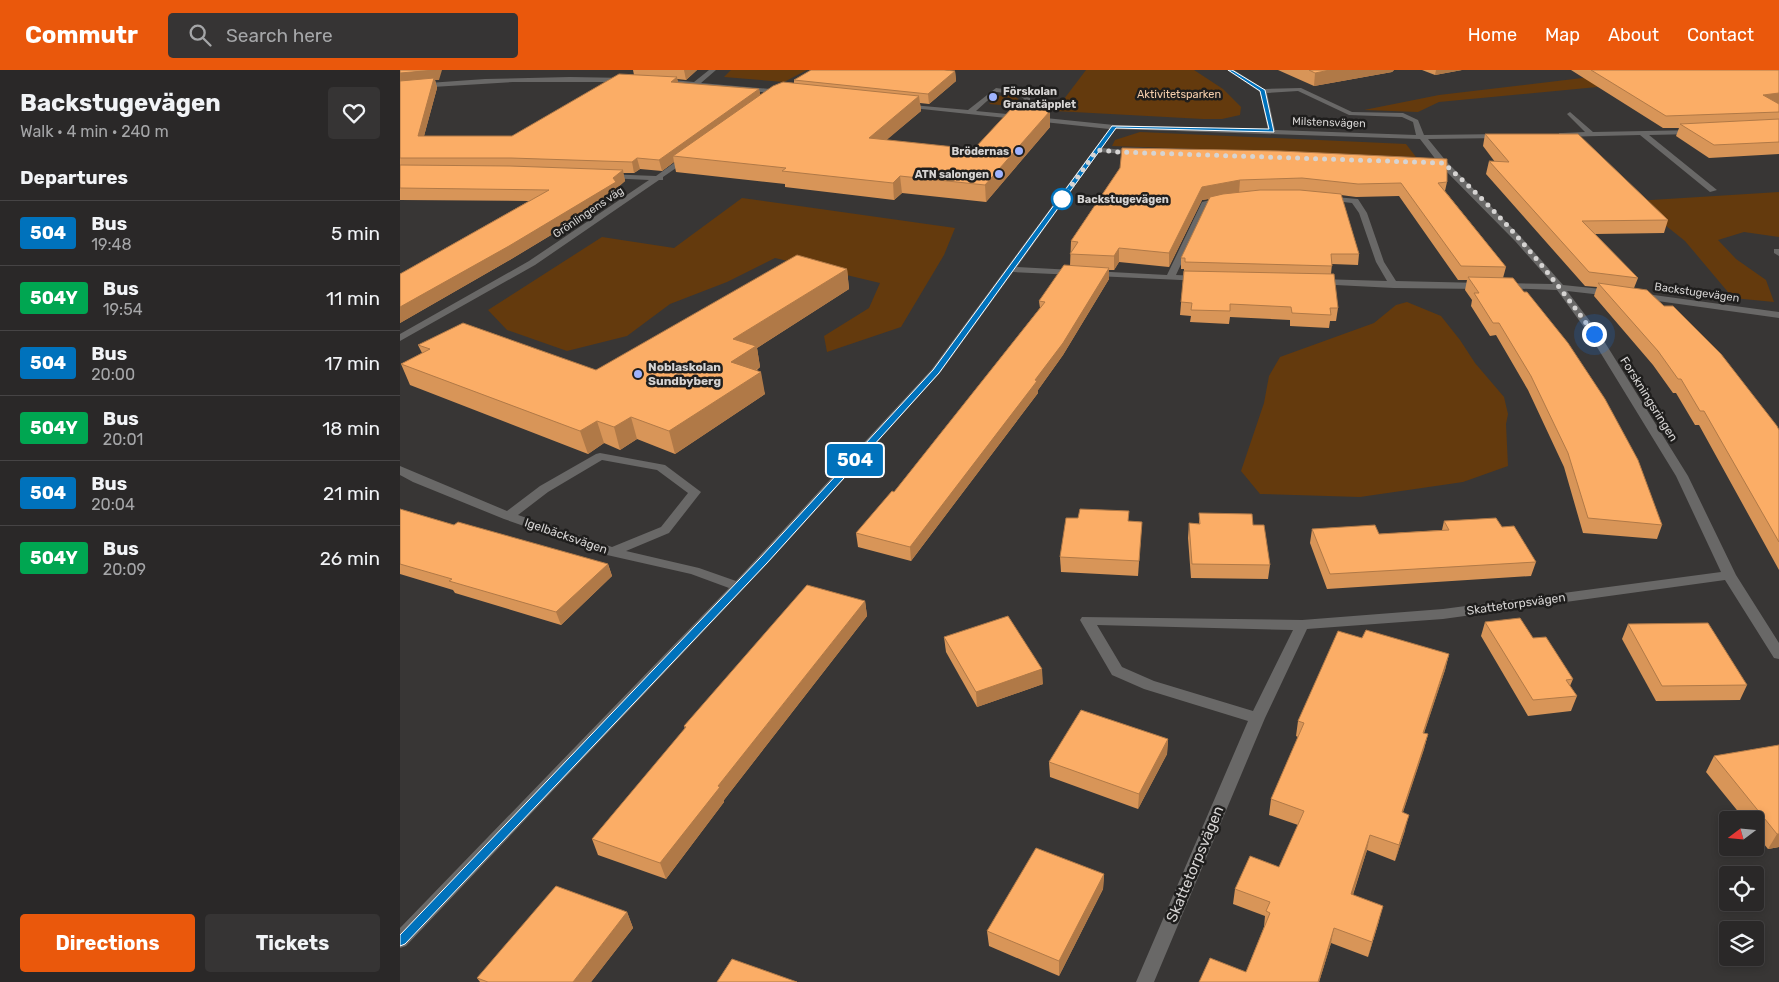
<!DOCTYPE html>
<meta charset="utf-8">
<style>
:root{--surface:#2a2828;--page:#363434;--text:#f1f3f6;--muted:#a5a6a8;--line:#464445;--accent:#ea580c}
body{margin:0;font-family:Rubik,sans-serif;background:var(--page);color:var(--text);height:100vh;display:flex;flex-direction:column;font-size:19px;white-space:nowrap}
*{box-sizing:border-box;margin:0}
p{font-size:16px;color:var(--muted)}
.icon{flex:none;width:28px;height:28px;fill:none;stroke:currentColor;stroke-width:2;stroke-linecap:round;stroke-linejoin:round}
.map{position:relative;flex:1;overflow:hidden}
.drawer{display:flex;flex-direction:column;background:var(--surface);width:400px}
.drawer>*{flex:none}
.badge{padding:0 10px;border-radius:4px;font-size:18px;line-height:32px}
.needle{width:32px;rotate:254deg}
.controls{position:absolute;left:1319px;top:741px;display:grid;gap:10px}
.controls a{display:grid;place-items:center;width:45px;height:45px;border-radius:5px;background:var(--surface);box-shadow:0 2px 8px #0003,0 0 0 1px var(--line);font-size:25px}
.you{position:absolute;width:25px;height:25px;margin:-12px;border:4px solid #fff;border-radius:50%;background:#1a73e8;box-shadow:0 0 0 8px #1a73e833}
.map>.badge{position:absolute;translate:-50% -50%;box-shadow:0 0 0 2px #fff}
h2{padding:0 20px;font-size:19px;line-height:45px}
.round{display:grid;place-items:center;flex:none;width:52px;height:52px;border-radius:5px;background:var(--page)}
.summary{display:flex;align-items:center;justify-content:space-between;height:85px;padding:0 20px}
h1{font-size:24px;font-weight:700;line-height:38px}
.cta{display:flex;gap:10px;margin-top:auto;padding:10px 20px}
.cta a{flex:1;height:58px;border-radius:5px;background:var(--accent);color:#fff;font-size:20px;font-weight:700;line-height:58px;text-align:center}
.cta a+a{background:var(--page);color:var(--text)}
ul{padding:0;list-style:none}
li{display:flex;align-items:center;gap:15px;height:65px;padding:0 20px;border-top:1px solid var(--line)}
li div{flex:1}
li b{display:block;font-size:19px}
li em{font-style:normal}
li .badge{min-width:55px;font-weight:700;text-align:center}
header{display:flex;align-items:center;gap:30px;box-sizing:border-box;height:70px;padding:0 25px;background:var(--accent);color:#fff}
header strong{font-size:24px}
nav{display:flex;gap:28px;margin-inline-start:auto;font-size:18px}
.search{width:350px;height:45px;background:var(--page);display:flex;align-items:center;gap:12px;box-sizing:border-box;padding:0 18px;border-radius:5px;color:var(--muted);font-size:19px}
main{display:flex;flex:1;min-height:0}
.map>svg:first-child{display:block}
</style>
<header>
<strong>Commutr</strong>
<div class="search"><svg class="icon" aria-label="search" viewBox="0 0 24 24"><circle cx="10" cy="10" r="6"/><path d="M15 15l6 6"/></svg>Search here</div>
<nav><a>Home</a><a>Map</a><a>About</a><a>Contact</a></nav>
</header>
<main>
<section class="drawer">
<div class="summary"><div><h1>Backstugevägen</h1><p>Walk · 4 min · 240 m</p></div><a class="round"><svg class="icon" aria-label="heart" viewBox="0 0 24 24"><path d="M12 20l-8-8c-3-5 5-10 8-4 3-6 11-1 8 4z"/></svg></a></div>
<h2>Departures</h2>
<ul>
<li><span class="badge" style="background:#0072bc;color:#fff">504</span><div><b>Bus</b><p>19:48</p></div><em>5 min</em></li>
<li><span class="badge" style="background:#00a651;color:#fff">504Y</span><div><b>Bus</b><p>19:54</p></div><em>11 min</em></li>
<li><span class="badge" style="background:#0072bc;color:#fff">504</span><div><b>Bus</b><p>20:00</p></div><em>17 min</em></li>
<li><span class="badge" style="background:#00a651;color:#fff">504Y</span><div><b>Bus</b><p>20:01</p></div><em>18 min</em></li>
<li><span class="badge" style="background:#0072bc;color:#fff">504</span><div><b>Bus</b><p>20:04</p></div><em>21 min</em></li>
<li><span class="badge" style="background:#00a651;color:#fff">504Y</span><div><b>Bus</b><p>20:09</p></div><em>26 min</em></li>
</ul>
<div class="cta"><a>Directions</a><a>Tickets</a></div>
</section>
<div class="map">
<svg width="1379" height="912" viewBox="0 0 1379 912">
<rect width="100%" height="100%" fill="#383635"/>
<g fill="#643a0d">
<polygon points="331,0 407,0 384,12 324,7"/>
<polygon points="686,0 794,0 823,19 841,37 840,45 822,49 803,49 655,41"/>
<polygon points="1249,0 1365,1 1039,32 1018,42 964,40 1039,25"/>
<polygon points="610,25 617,28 620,31 612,36 589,34 599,26"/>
<polygon points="740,62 1006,74 1016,87 712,76 715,70"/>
<polygon points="1379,122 1379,167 1344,162 1318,170 1336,189 1366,210 1374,232 1333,228 1285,171 1235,131"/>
<polygon points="342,128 555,158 544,185 501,257 427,282 424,266 469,238 480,213 375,188 327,212 270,234 227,266 167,281 107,260 88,240 202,167 274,178"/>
<polygon points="1007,232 1041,246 1060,270 1075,293 1104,327 1108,344 1106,354 1108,396 1063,412 960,427 860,424 841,401 864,333 869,306 880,287 974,253 996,235"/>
</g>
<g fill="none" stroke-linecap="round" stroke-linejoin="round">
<g fill="#696867" fill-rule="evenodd">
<polygon points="309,0 316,0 301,13 382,20 385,22 382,24 262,13 259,11 262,9 294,12"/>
<path d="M827 0H834L864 19 901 18 952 42 1003 43 1018 50 1024 65 1105 64V68H1102L1028 69 1046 91 1121 167 1163 215 1211 220 1216 223 1211 226 1167 221 1199 263 1288 406 1336 505 1379 573V589L1374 588 1325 510 1043 549 907 559 865 648 754 912H736L848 651 744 619 712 605 680 550 682 547 902 550 1043 539 1321 502 1276 406 1189 264 1157 220 1101 218V214L1104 213 1153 214 1115 171 1040 95 1020 69 716 59 702 78 738 81H741V85L699 82 617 197 767 205 802 132 826 126V130L808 136 776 205 799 206 802 207V211L613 202 540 303 368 493 6 876 0 878V858L329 518 291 504 207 485 104 449 13 412 0 405V396L107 441 140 416 196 384 200 383 265 395 301 422 269 463 226 481 299 498 336 511 532 299 709 59 503 37 501 36V34L568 40 596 18 623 22 630 28V30L615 45 714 55 868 60 860 22ZM898 21 949 45 1002 47 1013 52 1016 65 875 60 867 23ZM597 22 619 25 624 29 607 44 576 41ZM202 390 257 400 288 423 261 457 212 477 118 445 148 422ZM697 555 893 560 853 641 754 611 722 597Z"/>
<polygon points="170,7 227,8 230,10 227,12 113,12 0,19 0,15 85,9"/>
<polygon points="1170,42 1193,62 1298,60 1299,62 1295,64 1249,65 1317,120 1310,122 1240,65 1159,67 1159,63 1162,63 1185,62 1167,44"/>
<polygon points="285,85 292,87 263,107 263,110 259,110 135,195 0,271 0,264 129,191 249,110 207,108 204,108 204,104 256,106"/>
<polygon points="923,126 958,129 967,143 984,192 996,211 1082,213 1087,216 1082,219 994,218 916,214 916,210 919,209 987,211 976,192 959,143 952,133 926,130 923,130"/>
<polygon points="1374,179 1379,179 1379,186 1374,183"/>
<polygon points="1239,223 1379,242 1379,248 1236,228 1236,224"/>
</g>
</g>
<g fill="#d89558">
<polygon points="0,0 39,10 35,10 37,18 24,66 112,66 234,5 233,0 223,0 297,0 286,10 277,9 278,13 359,19 360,25 394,13 394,10 555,1 556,11 529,34 520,33 521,41 486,70 574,79 650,41 650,57 586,132 502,123 494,130 385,117 385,114 276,102 274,92 262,101 240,99 234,103 223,103 225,111 217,118 219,124 113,188 0,253 0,204 129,131 0,130"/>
<polygon points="878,0 994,0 992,2 914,16"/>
<polygon points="1022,0 1062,0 1035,5"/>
<polygon points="1171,0 1379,0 1379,84 1309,88 1276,66 1279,58 1263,58"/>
<polygon points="1085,64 1268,150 1264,163 1195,164 1238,208 1234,218 1379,360 1379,500 1299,355 1295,355 1276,323 1273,323 1253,295 1194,226 1197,217 1185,216 1086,104 1089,91 1095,92 1083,76"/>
<polygon points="720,98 1047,112 1045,121 1106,197 1103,208 1262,455 1257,469 1183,463 1164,397 1128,320 1096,265 1090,266 1071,236 1072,230 1065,220 1067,210 1058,210 999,126 956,127 941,125 959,184 958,195 932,194 931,204 938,238 936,251 930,251 929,258 890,256 890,250 830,247 829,254 790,252 791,246 780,245 784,199 781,199 781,188 809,129 802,130 769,197 719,192 714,200 709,200 709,209 663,285 638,320 638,323 511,491 458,477 456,463 494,422 640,238 639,231 670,196 671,171"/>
<polygon points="447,199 449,219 357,278 360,297 356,301 365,324 275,384 237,369 220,380 204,373 188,384 10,315 1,294 22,283 18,275 196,300"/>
<polygon points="0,439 54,455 208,494 212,506 161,555 55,523 53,520 0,504"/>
<polygon points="799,443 853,455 870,495 868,509 791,508 788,468 789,453 799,454"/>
<polygon points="729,451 742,452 738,506 661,502 660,487"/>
<polygon points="1044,451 1102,457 1136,492 1131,506 927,519 910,473 912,459 979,464 1042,460"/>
<polygon points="465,531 467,546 324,730 324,732 266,809 198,785 192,769 285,659 284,656"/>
<polygon points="1085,552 1133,568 1173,609 1170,616 1177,626 1171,641 1128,646 1081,566"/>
<polygon points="1228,554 1347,615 1340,630 1256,631 1222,569"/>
<polygon points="544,567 643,614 577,637 546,582"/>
<polygon points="962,568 1049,584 1045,600 1024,663 1028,664 1024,679 1003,742 1005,760 995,791 967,780 953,825 979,851 968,887 931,873 919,912 799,912 846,902 864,857 865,846 833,834 835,819 879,797 898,755 869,745 871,729 898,667 896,666 898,651"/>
<polygon points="768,669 767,684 738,739 650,707 649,692"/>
<polygon points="1379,675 1379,777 1368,779 1355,763 1355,750 1345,750 1306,702 1314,686"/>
<polygon points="704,804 703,819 659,906 589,876 587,861"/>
<polygon points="227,842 233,858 191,912 80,912 77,908"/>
</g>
<g fill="#b07947">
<polygon points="36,0 42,0 39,10 35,10 37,18 21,77 0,13 0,3"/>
<polygon points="284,0 297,0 286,10"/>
<polygon points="930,0 994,0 992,2 914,16 915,3"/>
<polygon points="1036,0 1062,0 1035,5"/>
<polygon points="555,1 556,11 529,34 528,24"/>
<polygon points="277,7 279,17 271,12"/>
<polygon points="359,19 361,29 273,86 274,92 262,101 259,90"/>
<polygon points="1379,23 1379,34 1363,25"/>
<polygon points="519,26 521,41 470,84 469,68"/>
<polygon points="650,41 650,57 586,132 585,115"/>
<polygon points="237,88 240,99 234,103 232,92"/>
<polygon points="223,100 225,111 217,118 219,124 113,188 0,253 0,237 213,108"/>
<polygon points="500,106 502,123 494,130 493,113"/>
<polygon points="840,110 839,123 802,130 769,197 769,183 802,117"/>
<polygon points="719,178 719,192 714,200 714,186"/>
<polygon points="709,198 709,209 663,285 638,320 638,323 511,491 510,477 635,310"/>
<polygon points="447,199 449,219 357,278 360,297 335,314 331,292 333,269"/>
<polygon points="361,302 365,324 275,384 269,361"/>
<polygon points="231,347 237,369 220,380 214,357"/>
<polygon points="197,351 204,373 188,384 180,361"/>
<polygon points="208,494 212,506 161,555 156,542"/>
<polygon points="465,531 467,546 324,730 324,732 266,809 260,793 318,716"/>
<polygon points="1049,584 1045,600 1019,678 1023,663"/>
<polygon points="642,599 643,614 577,637 576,622"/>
<polygon points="1028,664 1024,679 998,757 1002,742"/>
<polygon points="768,669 767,684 738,739 739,724"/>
<polygon points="1009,745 1005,760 995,791 999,775"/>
<polygon points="1377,764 1379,764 1379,777 1368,779"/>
<polygon points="970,765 967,780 948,839 951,824"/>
<polygon points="704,804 703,819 659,906 659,891"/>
<polygon points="983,836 979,851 968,887 972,872"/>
<polygon points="227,842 233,858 191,912 173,912"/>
<polygon points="934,858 931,873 919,912 918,912"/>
</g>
<g fill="#fbad66" stroke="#b07947">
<polygon points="0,0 36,0 0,3"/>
<polygon points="411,0 544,0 555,1 528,24 394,10"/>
<polygon points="909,0 930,0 915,3"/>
<polygon points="1191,0 1379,0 1379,23 1363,25 1379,34 1379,42 1266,46"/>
<polygon points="219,4 277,7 271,12 359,19 259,90 237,88 232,92 111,88 0,88 0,11 34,8 18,66 112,66"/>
<polygon points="383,12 519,26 469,68 574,79 612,38 650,41 585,115 500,106 493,113 382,101 386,98 273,86 373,16"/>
<polygon points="1379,49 1379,72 1314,75 1280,54"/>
<polygon points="1085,64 1178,64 1268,150 1182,151 1238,208 1189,202 1089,91 1109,92"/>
<polygon points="722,78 880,81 1047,89 1047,112 1038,113 1106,197 1061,196 1001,113 958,114 902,108 840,110 802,117 769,183 719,178 714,186 670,184 678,172 671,171 720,98"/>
<polygon points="0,95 110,96 223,100 213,108 216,112 109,176 0,237 0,204 149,120 0,118"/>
<polygon points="860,120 900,120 941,124 959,184 931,184 932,196 785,192 785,188 781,188 810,127 823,124"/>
<polygon points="397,185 447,199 333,269 356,276 331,292 361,302 269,361 231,347 214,357 197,351 180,361 1,294 30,279 18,275 63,253 196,300"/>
<polygon points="664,195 709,198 663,273 635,310 637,311 510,477 456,463 492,421 494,422 645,232 639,231"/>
<polygon points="784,201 934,204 938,238 930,238 931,245 892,243 891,237 830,234 830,241 791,240 792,233 781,232"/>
<polygon points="1068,207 1113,208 1124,222 1127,222 1168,273 1205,329 1238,390 1262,455 1188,448 1168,383 1131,306 1099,253 1093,253 1074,223 1079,223"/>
<polygon points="1198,213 1247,220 1264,236 1273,236 1321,284 1377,356 1379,360 1379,472 1304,341 1300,341 1281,309 1278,309 1258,281"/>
<polygon points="0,439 54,455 58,452 208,494 156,542 49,511 52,509 0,494"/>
<polygon points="680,439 729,441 728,451 742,452 739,491 660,487 666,448 678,448"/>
<polygon points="799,443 852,444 853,455 864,455 870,495 792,494 789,453 800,454"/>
<polygon points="1096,448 1102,457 1114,456 1136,492 930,504 912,459 975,455 979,464 1049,460 1044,451"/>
<polygon points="407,515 465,531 318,716 320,717 260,793 192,769 286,657 284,656"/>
<polygon points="608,546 642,599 576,622 544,567"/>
<polygon points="1120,548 1133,568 1146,567 1173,609 1166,610 1177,626 1133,630 1085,552"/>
<polygon points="1308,553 1347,615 1262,616 1228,554"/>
<polygon points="966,560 1049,584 1023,663 1028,664 1002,742 1009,745 999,775 970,765 951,824 983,836 972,872 934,858 918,912 799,912 810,888 846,902 870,843 866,841 870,832 835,819 850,786 879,797 904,741 871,729 904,653 898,651 938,561 962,568"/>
<polygon points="681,640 768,669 739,724 649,692"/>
<polygon points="1379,675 1379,764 1377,764 1314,686"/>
<polygon points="636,778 704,804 659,891 587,861"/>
<polygon points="156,816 227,842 173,912 88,912 77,908"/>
<polygon points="332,889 397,912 317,912"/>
</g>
<polygon fill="#0072bc" stroke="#fff" points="828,0 832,0 865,20 874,62 716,58 539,303 367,493 5,874 0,876 0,865 360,488 533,300 712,56 869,59 860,21"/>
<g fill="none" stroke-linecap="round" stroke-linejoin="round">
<path stroke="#d6d4d3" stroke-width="5" stroke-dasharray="0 9" d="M662 129 697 80 718 82 1043 93C1099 140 1151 204 1194 264"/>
</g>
<g fill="#9fb3fd" stroke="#1f1e1d" stroke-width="2">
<circle cx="593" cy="27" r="5"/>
<circle cx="619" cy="81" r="5"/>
<circle cx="599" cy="104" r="5"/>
<circle cx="238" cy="304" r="5"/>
</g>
<circle fill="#fff" stroke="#0072bc" stroke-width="2.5" cx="662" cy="129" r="10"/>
<g text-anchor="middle" stroke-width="5" stroke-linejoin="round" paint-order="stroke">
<g font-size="11" font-weight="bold" fill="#d6d4d3" stroke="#1f1e1d" text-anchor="end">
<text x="603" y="25" text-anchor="start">Förskolan<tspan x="603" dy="13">Granatäpplet</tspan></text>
<text x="609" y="85">Brödernas</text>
<text x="589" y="108">ATN salongen</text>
</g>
<g font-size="11" fill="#f5cead" stroke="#1f1e1d">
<text x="779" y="28">Aktivitetsparken</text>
</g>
<g font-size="11" fill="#d6d4d3" stroke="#1f1e1d">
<text transform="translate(929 52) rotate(2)" y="4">Milstensvägen</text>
<text transform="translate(188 142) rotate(-34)" y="4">Grönlingens väg</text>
<text transform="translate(1297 222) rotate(8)" y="4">Backstugevägen</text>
</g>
<g font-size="11" font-weight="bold" fill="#d6d4d3" stroke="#1f1e1d" text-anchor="start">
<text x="677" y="133">Backstugevägen</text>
</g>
<g font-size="12" font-weight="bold" fill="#d6d4d3" stroke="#1f1e1d" text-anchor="start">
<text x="248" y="301">Noblaskolan<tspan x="248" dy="14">Sundbyberg</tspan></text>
</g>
<g font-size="12" fill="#d6d4d3" stroke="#1f1e1d">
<text transform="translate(1249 329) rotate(58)" y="4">Forskningsringen</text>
<text transform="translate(166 466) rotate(19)" y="4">Igelbäcksvägen</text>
<text transform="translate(1116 534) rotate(-8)" y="4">Skattetorpsvägen</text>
</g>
<g font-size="15" fill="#d6d4d3" stroke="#1f1e1d">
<text transform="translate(795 794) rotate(-67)" y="5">Skattetorpsvägen</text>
</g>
</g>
</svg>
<div class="controls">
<a><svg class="needle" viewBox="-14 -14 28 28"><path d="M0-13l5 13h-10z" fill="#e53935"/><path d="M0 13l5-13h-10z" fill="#a5a6a8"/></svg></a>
<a><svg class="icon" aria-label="locate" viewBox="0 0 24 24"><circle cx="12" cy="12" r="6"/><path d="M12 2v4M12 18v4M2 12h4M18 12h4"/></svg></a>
<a><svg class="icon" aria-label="layers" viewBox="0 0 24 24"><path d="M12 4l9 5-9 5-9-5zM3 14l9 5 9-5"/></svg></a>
</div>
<div class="you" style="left:1194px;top:264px"></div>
<b class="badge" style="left:455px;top:390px;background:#0072bc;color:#fff">504</b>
</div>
</main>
